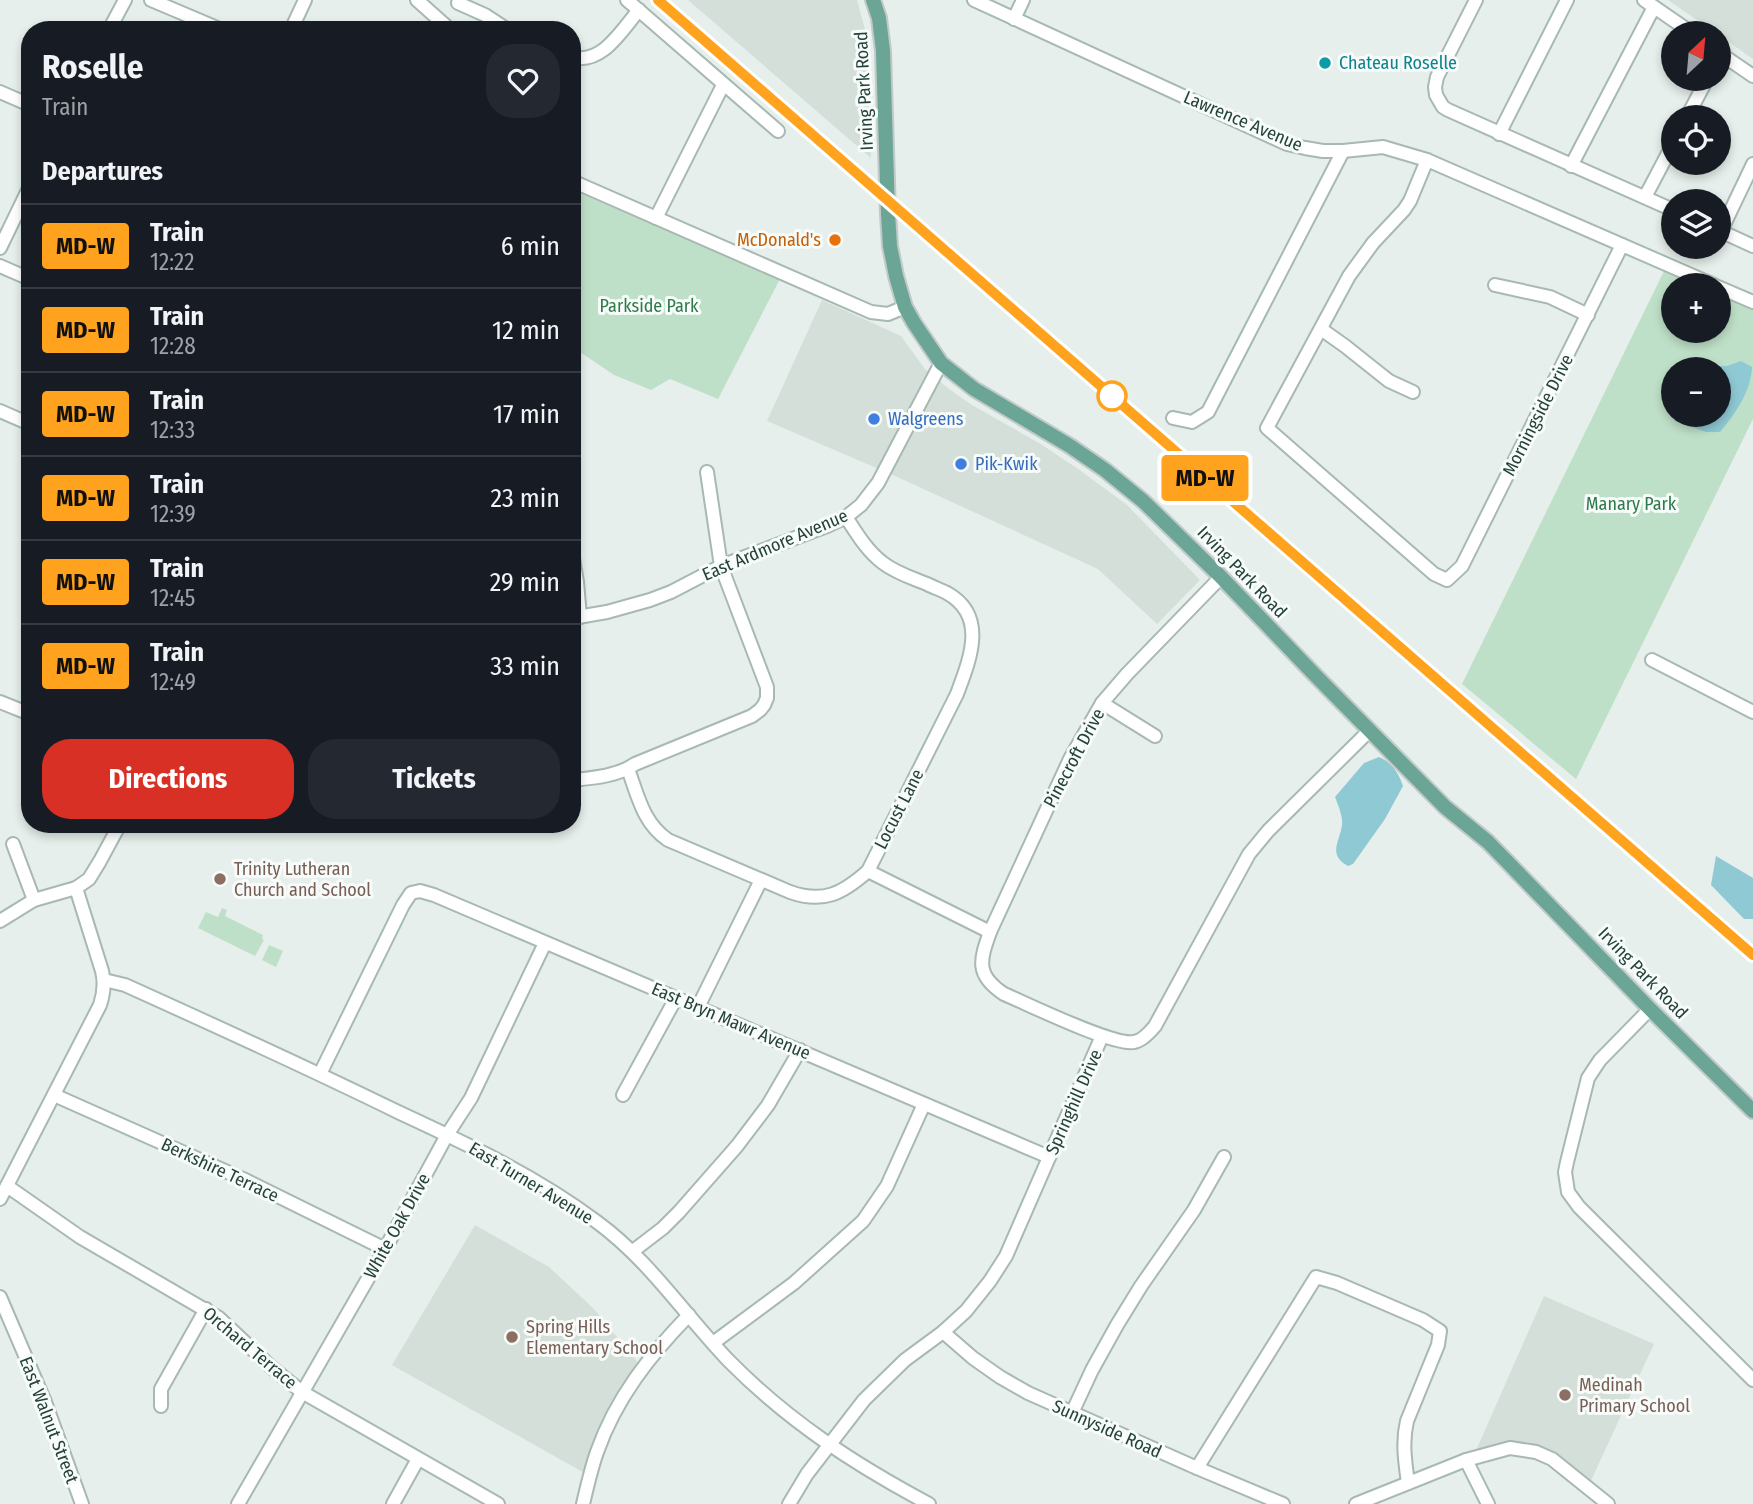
<!DOCTYPE html>
<meta charset="utf-8">
<style>
:root{--surface:#171b24;--page:#242831;--text:#f1f3f6;--muted:#9ea1a6;--line:#363941;--accent:#d93025}
body{margin:0;font-family:"Fira Sans Condensed",sans-serif;background:var(--page);color:var(--text);height:100vh;display:flex;flex-direction:column;font-size:26px;white-space:nowrap}
*{box-sizing:border-box;margin:0}
p{font-size:23px;color:var(--muted)}
.icon{flex:none;width:38px;height:38px;fill:none;stroke:currentColor;stroke-width:2;stroke-linecap:round;stroke-linejoin:round}
.map{position:relative;flex:1;overflow:hidden}
.panel{position:absolute;left:21px;top:21px;width:560px;height:812px;display:flex;flex-direction:column;background:var(--surface);border-radius:28px;box-shadow:0 4px 10px #0003}
.panel>*{flex:none}
.badge{padding:0 14px;border-radius:5px;font-size:24px;line-height:46px}
.needle{width:46px;rotate:26deg}
.buttons{position:absolute;left:1661px;top:21px;display:grid;gap:14px}
.buttons a{display:grid;place-items:center;width:70px;height:70px;border-radius:50%;background:var(--surface);box-shadow:0 4px 10px #0003;font-size:35px}
.map>.badge{position:absolute;translate:-50% -50%;box-shadow:0 0 0 4px #fff}
h2{padding:0 21px;font-size:26px;line-height:63px}
.round{display:grid;place-items:center;flex:none;width:74px;height:74px;border-radius:28px;background:var(--page)}
.head{display:flex;align-items:center;justify-content:space-between;height:119px;padding:0 21px}
h1{font-size:33px;font-weight:700;line-height:52px}
.cta{display:flex;gap:14px;margin-top:auto;padding:14px 21px}
.cta a{flex:1;height:80px;border-radius:28px;background:var(--accent);color:#fff;font-size:28px;font-weight:700;line-height:80px;text-align:center}
.cta a+a{background:var(--page);color:var(--text)}
ul{padding:0;list-style:none}
li{display:flex;align-items:center;gap:21px;height:84px;padding:0 21px;border-top:2px solid var(--line)}
li div{flex:1}
li b{display:block;font-size:26px}
li em{font-style:normal}
li .badge{min-width:77px;font-weight:700;text-align:center}
.map>svg:first-child{display:block}
</style>
<div class="map">
<svg width="1753" height="1504" viewBox="0 0 1753 1504">
<rect width="100%" height="100%" fill="#e6efeb"/>
<g fill="#d4dfda">
<polygon points="688,0 857,0 866,33 871,158"/>
<polygon points="1668,0 1753,0 1753,59 1719,35 1718,33 1716,33"/>
<polygon points="822,300 901,336 925,369 949,389 972,405 1039,443 1081,471 1127,505 1200,580 1157,624 1098,569 895,476 767,421"/>
<polygon points="475,1225 549,1267 594,1309 640,1365 588,1475 392,1365"/>
<polygon points="1544,1296 1654,1344 1589,1485 1539,1450 1474,1455"/>
</g>
<g fill="#bfe0c8" fill-rule="evenodd">
<polygon points="572,190 780,279 718,399 670,379 651,390 614,375 580,352 572,349"/>
<path d="M1666 267 1705 285H1673V331H1718L1719 292 1753 309V419L1576 779 1462 684ZM1673 369H1718V415H1673Z"/>
<polygon points="222,908 227,910 225,916 263,935 262,939 264,940 255,956 198,928 206,912 218,917"/>
<polygon points="269,945 283,951 276,967 262,960"/>
</g>
<g fill="#8ec9d4">
<path d="M1741 361 1752 367C1751 391 1736 413 1720 432H1706L1675 421 1674 415H1718V369H1697L1703 366H1727Z"/>
<path d="M1379 757C1392 762 1399 774 1403 786L1385 819 1353 864 1348 866C1327 855 1340 841 1342 825 1343 816 1338 805 1335 797L1364 763Z"/>
<polygon points="1716,856 1753,878 1753,919 1744,919 1711,885"/>
</g>
<g fill="none" stroke-linecap="round" stroke-linejoin="round">
<g stroke="#a8b8b2" stroke-width="16">
<g id="minor">
<polyline points="151,0 222,30"/>
<polyline points="417,0 446,26"/>
<polyline points="627,0 778,131"/>
<polyline points="974,0 1287,144 1305,148 1323,151 1343,151 1383,147 1427,160 1714,285"/>
<polyline points="1476,0 1437,77 1435,87 1436,95 1443,107 1448,110 1673,210"/>
<polyline points="1644,0 1692,33"/>
<polyline points="458,3 485,15 508,30"/>
<polyline points="1014,19 1023,0"/>
<polyline points="109,30 125,0"/>
<polyline points="291,30 305,0"/>
<polyline points="1718,52 1753,76"/>
<path d="M572 57C602 65 621 31 639 10"/>
<polyline points="0,92 30,105"/>
<polyline points="1687,117 1707,79"/>
<polyline points="1499,134 1567,0"/>
<polyline points="1427,160 1410,201 1404,210 1373,243 1349,276 1267,428 1434,574 1447,580 1462,566 1622,245"/>
<polyline points="1571,166 1654,7"/>
<polyline points="572,181 871,312 888,314 905,307"/>
<polyline points="1645,197 1673,144"/>
<polyline points="656,218 723,85"/>
<polyline points="1718,230 1753,246"/>
<polyline points="1721,231 1753,164"/>
<polyline points="0,248 30,186"/>
<polyline points="0,266 30,279"/>
<polyline points="1495,285 1550,297 1588,315"/>
<polyline points="1718,287 1753,302"/>
<polyline points="1321,329 1345,346 1389,381 1413,392"/>
<polyline points="0,411 30,424"/>
<polyline points="1173,418 1192,422 1208,412 1343,151"/>
<polyline points="572,552 577,582 580,617"/>
<path d="M1221 577 1127 674 1102 703 1070 759 990 932C980 960 975 975 1004 994 1028 1004 1113 1046 1134 1042 1142 1041 1150 1032 1155 1026L1249 854 1268 831 1370 730"/>
<polyline points="572,618 607,612 650,600 671,592 721,566 827,526 846,517 861,505 878,483 941,363"/>
<polyline points="1652,660 1753,712"/>
<polyline points="0,702 30,714"/>
<polyline points="1102,703 1155,736"/>
<path d="M628 769C638 796 643 823 668 840L790 892C824 904 843 893 868 871L957 694C970 659 988 616 947 593 941 590 933 587 927 584 912 578 896 573 883 563 867 551 857 534 846 517"/>
<path d="M572 780C593 778 618 776 635 764L752 716 760 710 764 705 767 698V687L721 566 707 472"/>
<polyline points="13,844 34,900"/>
<polyline points="868,871 990,932"/>
<polyline points="0,921 34,900 76,888 89,879 100,861 120,824"/>
<path d="M104 980 125 985C216 1026 308 1068 398 1112 467 1144 536 1176 597 1222 649 1260 684 1314 728 1360 788 1421 854 1464 929 1504"/>
<polyline points="698,1007 761,880"/>
<polyline points="1650,1009 1600,1060 1588,1078 1567,1162 1565,1172 1568,1192 1579,1207 1753,1380"/>
<polyline points="320,1074 403,905 411,893 420,891 434,895 1049,1157"/>
<polyline points="54,1095 243,1179 385,1249"/>
<polyline points="623,1095 676,998"/>
<polyline points="7,1186 80,1237 219,1318 271,1367 302,1392 498,1504"/>
<path d="M0 1199 100 1005C104 993 105 983 102 971L76 888"/>
<polyline points="633,1251 663,1228 679,1212 737,1146 768,1105 800,1050"/>
<polyline points="0,1297 45,1402 82,1504"/>
<polyline points="943,1332 973,1358 1000,1377 1028,1393 1197,1468 1283,1504"/>
<polyline points="713,1343 794,1283 863,1221 887,1186 924,1104"/>
<polyline points="161,1406 161,1389 206,1309"/>
<polyline points="1072,1413 1092,1370 1117,1325 1141,1286 1194,1210 1224,1157"/>
<polyline points="1466,1460 1488,1504"/>
<path d="M1197 1468 1316 1277 1337 1283 1423 1320 1440 1331 1438 1345 1407 1421C1402 1442 1405 1461 1408 1483"/>
<polyline points="238,1504 385,1249 447,1135 471,1098 545,943"/>
<polyline points="393,1504 418,1459"/>
<path d="M583 1504C587 1487 591 1469 597 1452 616 1398 650 1355 689 1315"/>
<polyline points="789,1504 807,1474 864,1400 905,1360 943,1332 966,1311 990,1281 1006,1256 1102,1036"/>
<polyline points="1356,1504 1466,1460 1510,1448 1536,1452 1552,1459 1608,1504"/>
</g>
</g>
<g stroke="#c2cac8" stroke-width="18">
<polyline id="major" points="873,0 879,18 883,51 888,214 890,246 896,276 905,307 914,323 941,363 974,389 1070,446 1105,470 1143,501 1219,575 1314,674 1445,807 1488,842 1650,1009 1753,1111"/>
</g>
<use href="#minor" stroke="#fff" stroke-width="12"/>
<use href="#major" stroke="#6aa596" stroke-width="14"/>
<g stroke="#5f7d75" stroke-width="5">
<polyline id="rail" points="658,0 1753,955"/>
</g>
<use href="#rail" stroke="#f7fbf9" stroke-width="2.5" stroke-dasharray="8" stroke-linecap="butt"/>
</g>
<g fill="none" stroke-linecap="round" stroke-linejoin="round">
<g stroke="#fff" stroke-width="16">
<polyline id="line" points="658,0 1753,955"/>
</g>
<use href="#line" stroke="#ffa21d" stroke-width="10"/>
</g>
<circle fill="#0f9aa8" stroke="#f7fbf9" stroke-width="2.5" cx="1325" cy="63" r="7"/>
<circle fill="#e8710a" stroke="#f7fbf9" stroke-width="2.5" cx="835" cy="240" r="7"/>
<circle fill="#fff" stroke="#ffa21d" stroke-width="3.5" cx="1112" cy="396" r="14"/>
<g fill="#3f7fe0" stroke="#f7fbf9" stroke-width="2.5">
<circle cx="874" cy="419" r="7"/>
<circle cx="961" cy="464" r="7"/>
</g>
<g fill="#8d6e63" stroke="#f7fbf9" stroke-width="2.5">
<circle cx="220" cy="879" r="7"/>
<circle cx="512" cy="1337" r="7"/>
<circle cx="1565" cy="1395" r="7"/>
</g>
<g text-anchor="middle" stroke-width="6" stroke-linejoin="round" paint-order="stroke">
<g font-size="18" fill="#0d838f" stroke="#f7fbf9" text-anchor="start">
<text x="1339" y="69">Chateau Roselle</text>
</g>
<g font-size="18" fill="#24423a" stroke="#f7fbf9">
<text transform="translate(864 91) rotate(-93)" y="6">Irving Park Road</text>
<text transform="translate(1243 121) rotate(23)" y="6">Lawrence Avenue</text>
<text transform="translate(1538 415) rotate(-63)" y="6">Morningside Drive</text>
<text transform="translate(775 545) rotate(-23)" y="6">East Ardmore Avenue</text>
<text transform="translate(1242 572) rotate(46)" y="6">Irving Park Road</text>
<text transform="translate(1074 758) rotate(-62)" y="6">Pinecroft Drive</text>
<text transform="translate(899 809) rotate(-63)" y="6">Locust Lane</text>
<text transform="translate(1643 973) rotate(46)" y="6">Irving Park Road</text>
<text transform="translate(731 1021) rotate(23)" y="6">East Bryn Mawr Avenue</text>
<text transform="translate(1074 1102) rotate(-66)" y="6">Springhill Drive</text>
<text transform="translate(220 1170) rotate(25)" y="6">Berkshire Terrace</text>
<text transform="translate(531 1183) rotate(31)" y="6">East Turner Avenue</text>
<text transform="translate(397 1226) rotate(-61)" y="6">White Oak Drive</text>
<text transform="translate(250 1348) rotate(40)" y="6">Orchard Terrace</text>
<text transform="translate(49 1420) rotate(69)" y="6">East Walnut Street</text>
<text transform="translate(1107 1429) rotate(24)" y="6">Sunnyside Road</text>
</g>
<g font-size="18" fill="#c56008" stroke="#f7fbf9" text-anchor="end">
<text x="821" y="246">McDonald's</text>
</g>
<g font-size="18" fill="#2d7a4b" stroke="#f7fbf9">
<text x="649" y="312">Parkside Park</text>
<text x="1631" y="510">Manary Park</text>
</g>
<g font-size="18" fill="#366cbe" stroke="#f7fbf9" text-anchor="start">
<text x="888" y="425">Walgreens</text>
<text x="975" y="470">Pik-Kwik</text>
</g>
<g font-size="18" fill="#785e54" stroke="#f7fbf9" text-anchor="start">
<text x="234" y="875">Trinity Lutheran<tspan x="234" dy="21">Church and School</tspan></text>
<text x="526" y="1333">Spring Hills<tspan x="526" dy="21">Elementary School</tspan></text>
<text x="1579" y="1391">Medinah<tspan x="1579" dy="21">Primary School</tspan></text>
</g>
</g>
</svg>
<div class="buttons">
<a><svg class="needle" viewBox="-14 -14 28 28"><path d="M0-13l5 13h-10z" fill="#e53935"/><path d="M0 13l5-13h-10z" fill="#9ea1a6"/></svg></a>
<a><svg class="icon" aria-label="locate" viewBox="0 0 24 24"><circle cx="12" cy="12" r="6"/><path d="M12 2v4M12 18v4M2 12h4M18 12h4"/></svg></a>
<a><svg class="icon" aria-label="layers" viewBox="0 0 24 24"><path d="M12 4l9 5-9 5-9-5zM3 14l9 5 9-5"/></svg></a>
<a>+</a>
<a>−</a>
</div>
<b class="badge" style="left:1205px;top:478px;background:#ffa21d;color:#111">MD-W</b>
<section class="panel">
<div class="head"><div><h1>Roselle</h1><p>Train</p></div><a class="round"><svg class="icon" aria-label="heart" viewBox="0 0 24 24"><path d="M12 20l-8-8c-3-5 5-10 8-4 3-6 11-1 8 4z"/></svg></a></div>
<h2>Departures</h2>
<ul>
<li><span class="badge" style="background:#ffa21d;color:#111">MD-W</span><div><b>Train</b><p>12:22</p></div><em>6 min</em></li>
<li><span class="badge" style="background:#ffa21d;color:#111">MD-W</span><div><b>Train</b><p>12:28</p></div><em>12 min</em></li>
<li><span class="badge" style="background:#ffa21d;color:#111">MD-W</span><div><b>Train</b><p>12:33</p></div><em>17 min</em></li>
<li><span class="badge" style="background:#ffa21d;color:#111">MD-W</span><div><b>Train</b><p>12:39</p></div><em>23 min</em></li>
<li><span class="badge" style="background:#ffa21d;color:#111">MD-W</span><div><b>Train</b><p>12:45</p></div><em>29 min</em></li>
<li><span class="badge" style="background:#ffa21d;color:#111">MD-W</span><div><b>Train</b><p>12:49</p></div><em>33 min</em></li>
</ul>
<div class="cta"><a>Directions</a><a>Tickets</a></div>
</section>
</div>
